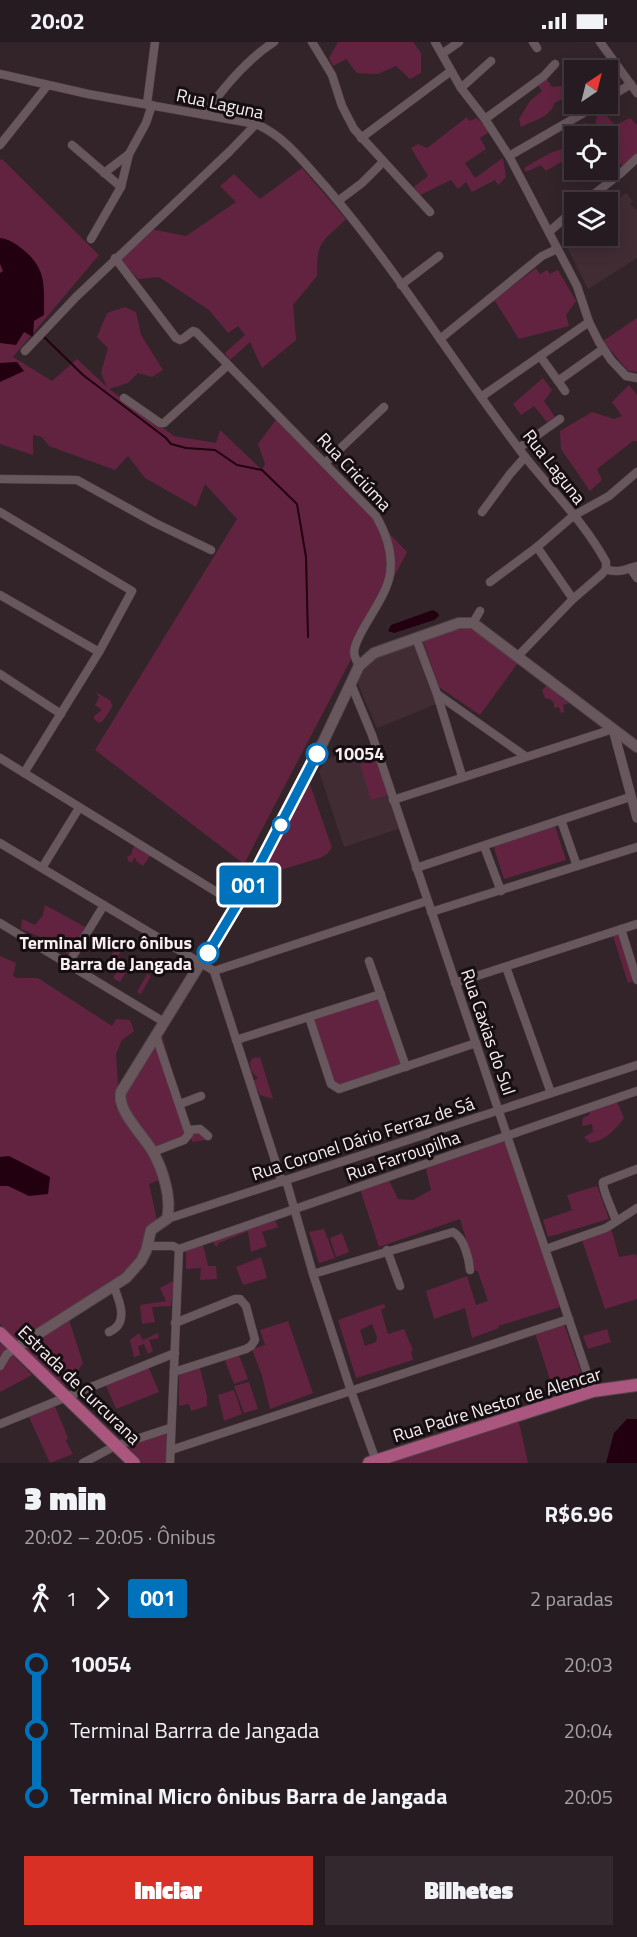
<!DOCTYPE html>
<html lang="pt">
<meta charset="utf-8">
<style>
:root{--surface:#261b20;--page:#32282d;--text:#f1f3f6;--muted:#a4a1a5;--line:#42393e;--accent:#d93025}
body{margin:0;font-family:"Titillium Web",sans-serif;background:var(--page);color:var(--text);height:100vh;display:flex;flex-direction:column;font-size:22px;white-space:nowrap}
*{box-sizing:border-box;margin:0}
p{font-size:20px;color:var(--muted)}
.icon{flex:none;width:33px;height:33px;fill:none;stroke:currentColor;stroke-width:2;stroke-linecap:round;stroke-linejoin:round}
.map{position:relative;height:1421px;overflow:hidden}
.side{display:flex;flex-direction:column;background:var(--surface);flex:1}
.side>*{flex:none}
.badge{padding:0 12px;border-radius:4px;font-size:21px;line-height:39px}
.needle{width:39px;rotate:35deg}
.controls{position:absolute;left:564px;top:18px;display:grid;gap:12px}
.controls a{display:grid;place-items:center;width:54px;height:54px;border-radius:0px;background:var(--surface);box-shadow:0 3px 15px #0003,0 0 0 2px var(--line);font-size:30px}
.map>.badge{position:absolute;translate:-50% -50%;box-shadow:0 0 0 3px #fff}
.legs{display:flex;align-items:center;gap:9px;height:66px;padding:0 24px;font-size:20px}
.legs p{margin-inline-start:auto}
.summary{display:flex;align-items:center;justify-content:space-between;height:102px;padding:0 24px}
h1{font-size:33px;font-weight:800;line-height:45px}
.cta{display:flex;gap:12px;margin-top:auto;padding:12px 24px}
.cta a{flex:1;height:69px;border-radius:0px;background:var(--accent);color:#fff;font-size:24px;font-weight:800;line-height:69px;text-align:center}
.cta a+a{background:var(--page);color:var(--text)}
ul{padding:0 24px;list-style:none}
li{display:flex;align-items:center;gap:21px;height:66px;font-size:22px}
li i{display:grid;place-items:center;width:9px;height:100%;margin:0 8px;background:currentColor}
li i::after{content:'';width:15px;height:15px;margin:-8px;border:4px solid;border-radius:50%;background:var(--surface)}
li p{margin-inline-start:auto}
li:first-child i{background:linear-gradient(#0000 50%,currentColor 0)}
li:last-child i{background:linear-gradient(currentColor 50%,#0000 0)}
.status{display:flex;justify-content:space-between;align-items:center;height:42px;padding:0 30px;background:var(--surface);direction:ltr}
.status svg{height:16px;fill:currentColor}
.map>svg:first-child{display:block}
</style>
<div class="status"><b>20:02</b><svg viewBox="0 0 49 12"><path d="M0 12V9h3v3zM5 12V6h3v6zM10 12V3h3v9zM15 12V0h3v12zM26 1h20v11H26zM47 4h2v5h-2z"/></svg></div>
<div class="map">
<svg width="637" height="1421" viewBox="0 0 637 1421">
<rect width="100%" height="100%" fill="#33242a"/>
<g fill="#412c34">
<polygon points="626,151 633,159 630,162 637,168 637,216 588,247 564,199 574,191 574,194 608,194 608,165"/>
<polygon points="421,592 444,659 377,686 354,633 362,620"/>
<polygon points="374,702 401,786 344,805 319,729 327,717"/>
</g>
<g fill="#622341" fill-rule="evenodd">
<polygon points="338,0 413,0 421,11 421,31 410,37 396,24 378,32 357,31 346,17 333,24 329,16"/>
<path d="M546 36 552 45 570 43 574 48 565 53 566 56 554 61C553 74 532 79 521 85L519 77 530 59 542 49 538 43Z"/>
<polygon points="605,72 615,83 630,76 637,83 637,111 623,124 618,119 620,100 608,104 608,94 576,94 580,92 584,81 595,83 597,74"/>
<polygon points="467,75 469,79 477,76 490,89 480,96 486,107 465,121 475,136 503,116 506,135 498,143 495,138 472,150 466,140 458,147 451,138 420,153 414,145 428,134 411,106 418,102 427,106"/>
<polygon points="574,95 574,124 570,126 561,120 546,129 541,123 526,130 524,126 550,111 564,106"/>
<polygon points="2,117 99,213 13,315 52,339 77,317 107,345 101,331 108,306 97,295 107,271 125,265 136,270 141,293 163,328 152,335 138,331 128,341 109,347 174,394 216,401 220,388 262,428 265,422 258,402 278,375 407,510 244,822 95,708 237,477 205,442 196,465 145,436 128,414 115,428 49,404 42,395 33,393 33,413 0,402 0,118"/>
<path d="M302 126 346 177C323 200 316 198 317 234L293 263 296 298 262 326 250 300 230 318 225 311 245 293 238 284 228 291 209 268 159 235 138 237 120 217 150 187 186 194 236 160 220 144 234 132 260 157Z"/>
<polygon points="536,226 540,232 547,228 550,232 558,228 576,259 566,273 569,284 519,297 495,259 489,262"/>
<polygon points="637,276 637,330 628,329 603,299"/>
<polygon points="543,336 552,348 544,359 555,375 547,380 534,364 521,373 513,362"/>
<polygon points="629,343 637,353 637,399 633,399 597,427 602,438 590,449 561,407 560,389 592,370 614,377 622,374 612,360"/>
<polygon points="471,578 523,614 480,673 439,645 421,592"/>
<polygon points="550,641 561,648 559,654 569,661 563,663 564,670 561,671 559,665 554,666 554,661 551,658 545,656 542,648"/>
<polygon points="96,650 111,659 112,665 103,679 99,681 94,677 94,674 102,668 95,663 99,655"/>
<polygon points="377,717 388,753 371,758 360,722"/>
<polygon points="308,737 332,806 327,812 320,816 257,835"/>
<polygon points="555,784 566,818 504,837 493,803"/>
<polygon points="135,802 147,808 150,814 143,824 136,819 135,815 132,820 129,820 127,815 132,812 132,809"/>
<polygon points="45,863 87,886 71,914 47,898 21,887 22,877 35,883 43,873"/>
<polygon points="624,890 637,938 628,941 613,894"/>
<polygon points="113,902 122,908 118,914 130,921 132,917 144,924 142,928 151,934 141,952 137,950 147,932 131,922 120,940 113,936 121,923 110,916 114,909"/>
<polygon points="0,914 16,921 13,934 17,936 38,936 112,984 116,977 130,978 134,989 122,998 116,1012 118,1045 114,1054 116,1066 153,1120 159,1138 149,1142 157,1178 142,1211 128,1230 19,1302 0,1282"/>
<polygon points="381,952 406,1025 336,1046 309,975"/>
<polygon points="161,990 190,1091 200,1090 206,1098 192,1100 191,1095 154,1110 121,1059"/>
<polygon points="260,1015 273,1057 260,1053 253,1039 258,1036 251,1029 250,1020 253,1016"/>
<path d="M593 1060H617L624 1076C614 1089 606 1098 590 1101L584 1095 593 1090 592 1082 582 1084 583 1076 589 1073Z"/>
<polygon points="506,1096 560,1265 498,1284 499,1286 472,1296 465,1266 434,1277 426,1249 467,1234 476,1263 488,1259 478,1230 475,1228 460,1177 379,1205 360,1147 388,1136 398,1157 413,1158 431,1148 425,1123"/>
<polygon points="597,1144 609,1177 548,1195 543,1178 572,1168 567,1153"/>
<polygon points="272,1171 278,1185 262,1190 267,1204 251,1210 248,1189 219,1201 216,1205 212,1198"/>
<polygon points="611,1186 619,1215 636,1212 637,1216 637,1257 605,1267 582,1198"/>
<polygon points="324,1187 335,1216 319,1221 309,1190"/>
<polygon points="342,1191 349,1210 336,1215 330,1196"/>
<polygon points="203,1202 208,1224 216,1224 217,1237 200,1238 201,1226 186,1227 186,1206"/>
<polygon points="261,1215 267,1236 243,1243 236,1225"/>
<polygon points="175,1238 171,1264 152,1265 155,1280 142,1282 140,1263 166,1259 160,1246"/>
<path d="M383 1262 386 1265 381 1268 388 1292 404 1287 413 1308 411 1310 413 1318 356 1336 338 1278ZM372 1282 377 1295 376 1300 365 1304 360 1288Z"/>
<polygon points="69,1278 83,1321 77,1330 71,1333 74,1336 66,1337 64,1346 21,1306"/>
<polygon points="288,1279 313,1351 270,1367 262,1334 252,1307 265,1303 260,1288"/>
<polygon points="564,1282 584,1338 553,1347 535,1291"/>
<polygon points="607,1287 611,1300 588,1307 583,1294"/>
<polygon points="139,1291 143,1298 158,1291 159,1296 149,1298 153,1309 148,1312 144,1302 138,1304 140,1313 134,1315 130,1298"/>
<polygon points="0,1301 32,1333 0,1350"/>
<polygon points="238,1311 248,1337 234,1342 224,1316"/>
<polygon points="148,1324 159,1350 116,1367 105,1341"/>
<polygon points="200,1326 207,1355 207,1364 191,1369 189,1362 179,1364 179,1332"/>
<polygon points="249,1340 258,1367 244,1371 234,1344"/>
<polygon points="234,1348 242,1372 224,1379 218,1353"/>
<polygon points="54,1362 68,1396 66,1399 73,1412 50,1421 28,1373"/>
<polygon points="519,1380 528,1421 385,1421 509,1381"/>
<polygon points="168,1389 167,1421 142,1421 127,1403"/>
</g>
<g fill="#220010">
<path d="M0 196C8 197 15 201 21 206 47 226 44 243 44 273L34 279 33 295 24 290 16 303 0 301V231L3 229 0 222Z"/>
<polygon points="17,320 24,329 0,340 0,321"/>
<polygon points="433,568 438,571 439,574 434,578 394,591 388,589 391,583"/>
<polygon points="9,1114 50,1135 48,1152 29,1154 8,1144 0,1144 0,1115"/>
<polygon points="627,1377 637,1377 637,1421 606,1421 614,1391"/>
</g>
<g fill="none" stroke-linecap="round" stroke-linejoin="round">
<polyline stroke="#220010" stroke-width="2" points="43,294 83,333 166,396 171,402 186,406 215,408 237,423 262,428 297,462 306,515 308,595"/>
<g stroke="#504348" stroke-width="9">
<g id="minor">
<polyline points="312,0 332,33 342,64 354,87 430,170"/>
<polyline points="435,0 461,46 485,77 509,114 577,244 589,280 599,300 611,318 626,334 637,336"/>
<polyline points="533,0 537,6"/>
<polyline points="600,0 637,51"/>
<polyline points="442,12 459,0"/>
<path d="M0 32 88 52 256 82C285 94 305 122 326 145 399 230 457 327 526 416 553 450 585 481 606 520V527L602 532 573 557 518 614"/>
<polyline points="461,46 491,19"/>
<polyline points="608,56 631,42"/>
<polyline points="147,62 155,0"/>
<path d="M204 73C223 46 246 18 274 0"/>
<polyline points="485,77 544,34 555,22"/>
<polyline points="361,96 451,29"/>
<polyline points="0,103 47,44"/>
<polyline points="72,103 121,145"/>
<polyline points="509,114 599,62"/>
<polyline points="104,131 129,112"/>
<polyline points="338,159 362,141 383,120"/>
<polyline points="584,160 621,131 637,116"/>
<polyline points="549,190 574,168"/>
<polyline points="91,197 121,145 129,112 146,81 152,63"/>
<path d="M115 216 176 296 180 298 184 296 193 289 196 290 376 474C386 491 393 512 390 532 387 556 354 593 354 611 355 616 357 620 359 624"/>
<polyline points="401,243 439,214"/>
<polyline points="440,297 542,214 557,207"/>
<polyline points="25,309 76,255 230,109 256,82"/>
<polyline points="540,314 558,339"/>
<polyline points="565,349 558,339 603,307"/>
<polyline points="481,355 589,280"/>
<polyline points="124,356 160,381 164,381 228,323"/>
<polyline points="519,406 560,377"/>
<polyline points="325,421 384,365"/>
<polyline points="0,437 77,438 155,481 211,508"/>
<polyline points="0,470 132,549 99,610 24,731"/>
<polyline points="482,470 510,432 525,415"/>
<polyline points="537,505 573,557"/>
<polyline points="630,526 637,536"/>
<path d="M606 527C616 532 627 527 637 524"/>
<polyline points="490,540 537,505 573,474 609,454 637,430"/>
<polyline points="0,553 99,610"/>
<polyline points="473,581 480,569"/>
<polyline points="416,596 437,652 462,734"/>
<polyline points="0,632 61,672"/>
<polyline points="351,642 372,693 593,1349"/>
<polyline points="437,652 525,714"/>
<polyline points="0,716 236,862"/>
<polyline points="393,758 613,687"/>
<polyline points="561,778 577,824"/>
<polyline points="0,801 214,929"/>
<polyline points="484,804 501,849"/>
<polyline points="42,826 79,766"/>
<polyline points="416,826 630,755"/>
<polyline points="431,870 637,805"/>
<polyline points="0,881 164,980"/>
<polyline points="621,887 637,938"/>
<polyline points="369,919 406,1025"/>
<polyline points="68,922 104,863"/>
<polyline points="506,925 551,1051"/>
<polyline points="214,929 427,859"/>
<polyline points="214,929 282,1140"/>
<polyline points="455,941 637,882"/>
<polyline points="309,975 331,1042 339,1047 476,1001"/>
<polyline points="236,998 381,952"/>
<polyline points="180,1062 201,1054"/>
<polyline points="189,1088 200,1087 208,1094"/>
<polyline points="153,1110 184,1098 189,1092 156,994"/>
<polyline points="286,1138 313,1232 351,1349 376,1419"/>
<polyline points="167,1177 637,1023"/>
<path d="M616 1179C613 1169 602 1148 603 1140L637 1127"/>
<polyline points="148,1204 173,1204 179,1207 170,1421"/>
<polyline points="179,1207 637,1049"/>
<polyline points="546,1207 606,1186 637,1166"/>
<polyline points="387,1208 400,1244"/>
<path d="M313 1232 453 1190C464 1196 469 1216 470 1228"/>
<path d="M109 1290C129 1282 120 1260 114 1245"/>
<polyline points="0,1324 7,1312 16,1306"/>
<polyline points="174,1330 246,1307 251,1304 255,1298 246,1264 240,1257 235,1257 175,1281"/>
<polyline points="0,1382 175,1311"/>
<polyline points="171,1408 569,1277"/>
<polyline points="83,1421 115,1404 170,1386"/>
</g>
</g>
<g stroke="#504348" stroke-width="10">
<polyline id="tertiary" points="613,687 637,776"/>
</g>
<g stroke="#504348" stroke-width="12">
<path id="secondary" d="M16 1306 126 1236 141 1219 146 1209 151 1188 167 1177C172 1156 163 1128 153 1110 144 1094 116 1068 121 1050L250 841 308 732 359 624 374 611 459 581H473L637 705"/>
</g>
<g stroke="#504348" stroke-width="14">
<g id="primary">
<polyline points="0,1291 134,1421"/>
<polyline points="369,1421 593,1349 637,1343"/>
</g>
</g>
<use href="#minor" stroke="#69575e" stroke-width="8"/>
<use href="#tertiary" stroke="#69575e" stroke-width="9"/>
<use href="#secondary" stroke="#69575e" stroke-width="10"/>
<use href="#primary" stroke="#ab567e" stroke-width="12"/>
</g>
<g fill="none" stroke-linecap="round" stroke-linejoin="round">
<g stroke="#fff" stroke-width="14">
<polyline id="line-1" points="208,911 250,841 317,712"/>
</g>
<use href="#line-1" stroke="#0072bc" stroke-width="9"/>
</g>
<g fill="#fff" stroke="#0072bc" stroke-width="3">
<circle cx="317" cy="712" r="10"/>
<circle cx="281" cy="783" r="8"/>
<circle cx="208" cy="911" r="10"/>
</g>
<g text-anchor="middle" stroke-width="6" stroke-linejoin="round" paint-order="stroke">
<g font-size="18" fill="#f8edf1" stroke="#160f12">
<text transform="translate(220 62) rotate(12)" y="6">Rua Laguna</text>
<text transform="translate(554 425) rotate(52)" y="6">Rua Laguna</text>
<text transform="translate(354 430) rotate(47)" y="6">Rua Criciúma</text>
<text transform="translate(488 990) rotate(71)" y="6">Rua Caxias do Sul</text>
<text transform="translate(363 1097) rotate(-18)" y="6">Rua Coronel Dário Ferraz de Sá</text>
<text transform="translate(403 1114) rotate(-19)" y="6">Rua Farroupilha</text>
<text transform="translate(79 1343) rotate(44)" y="6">Estrada de Curcurana</text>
<text transform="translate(497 1363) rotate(-17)" y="6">Rua Padre Nestor de Alencar</text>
</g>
<g font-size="18" font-weight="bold" fill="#f8edf1" stroke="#160f12" text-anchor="start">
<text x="334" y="718">10054</text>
<text x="192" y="907" text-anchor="end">Terminal Micro ônibus<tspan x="192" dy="21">Barra de Jangada</tspan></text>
</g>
</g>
</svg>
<div class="controls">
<a><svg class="needle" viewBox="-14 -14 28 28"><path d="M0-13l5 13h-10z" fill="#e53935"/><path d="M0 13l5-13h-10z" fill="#a4a1a5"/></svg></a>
<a><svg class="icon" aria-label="locate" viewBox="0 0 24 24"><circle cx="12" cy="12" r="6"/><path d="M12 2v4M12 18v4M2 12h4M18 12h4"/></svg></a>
<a><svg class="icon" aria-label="layers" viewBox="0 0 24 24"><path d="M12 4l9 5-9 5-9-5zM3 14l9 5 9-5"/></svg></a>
</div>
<b class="badge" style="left:249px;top:843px;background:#0072bc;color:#fff">001</b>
</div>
<section class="side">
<div class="summary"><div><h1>3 min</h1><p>20:02 – 20:05 · Ônibus</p></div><b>R$6.96</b></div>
<div class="legs"><svg class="icon" aria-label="walk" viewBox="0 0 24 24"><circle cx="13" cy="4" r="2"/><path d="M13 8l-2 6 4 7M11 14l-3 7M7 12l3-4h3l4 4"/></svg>1<svg class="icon" aria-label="forward" viewBox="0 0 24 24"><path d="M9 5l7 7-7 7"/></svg><b class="badge" style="background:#0072bc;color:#fff">001</b><p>2 paradas</p></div>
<ul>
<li><i style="color:#0072bc"></i><b>10054</b><p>20:03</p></li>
<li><i style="color:#0072bc"></i><span>Terminal Barrra de Jangada</span><p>20:04</p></li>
<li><i style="color:#0072bc"></i><b>Terminal Micro ônibus Barra de Jangada</b><p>20:05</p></li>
</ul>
<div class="cta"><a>Iniciar</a><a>Bilhetes</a></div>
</section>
